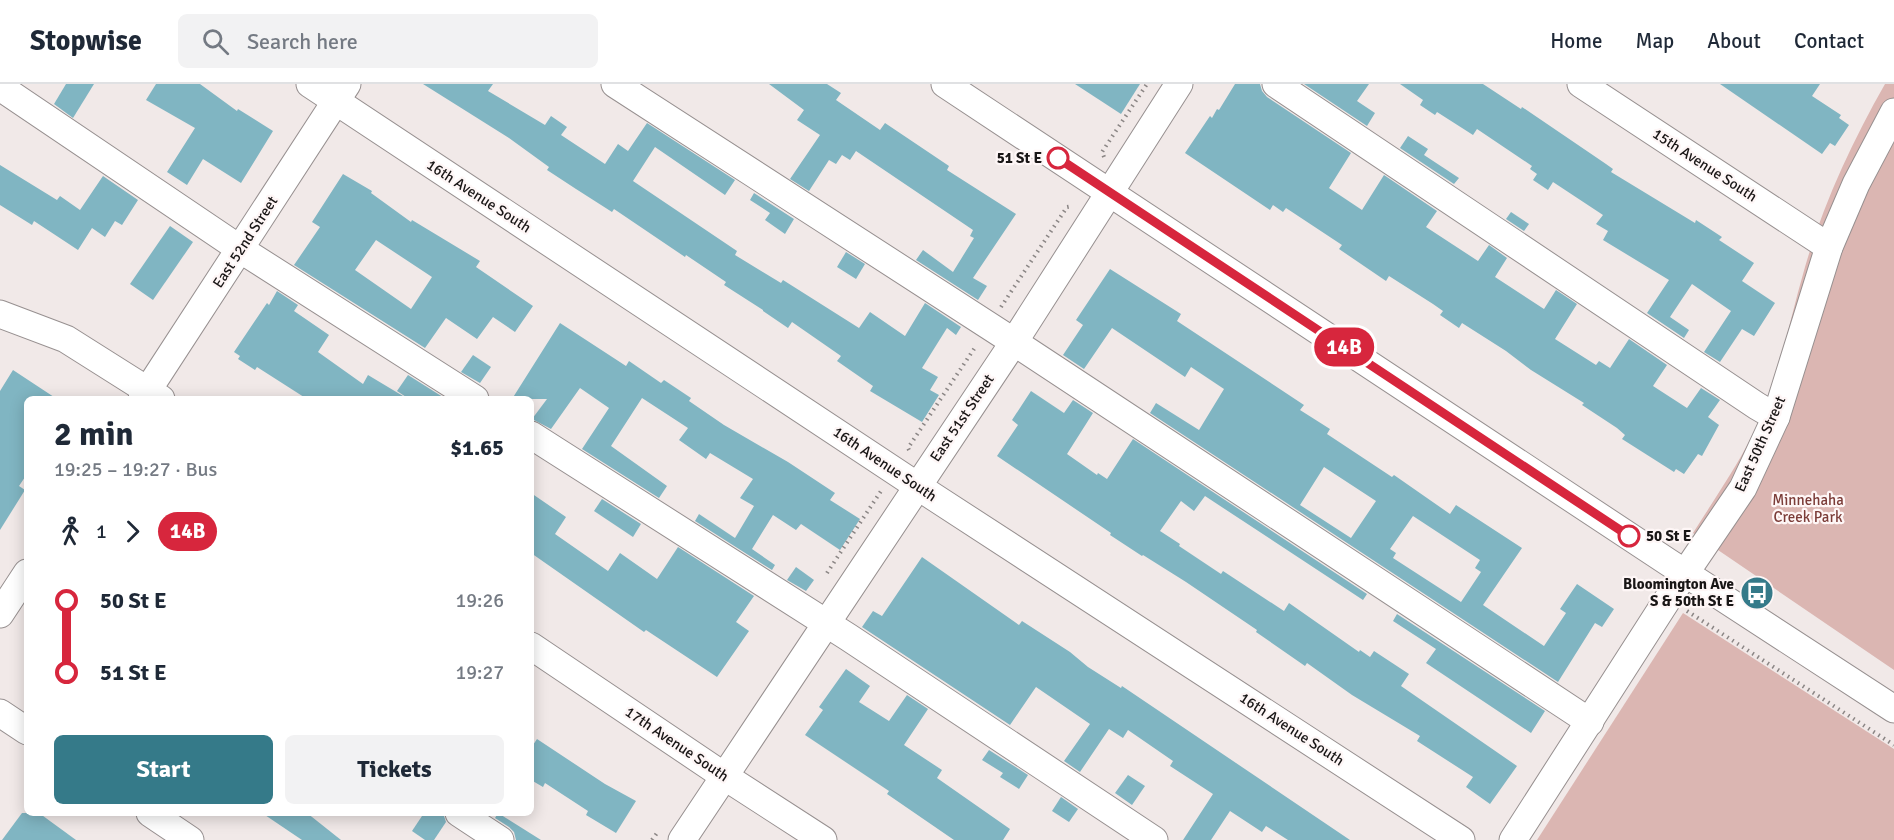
<!DOCTYPE html>
<meta charset="utf-8">
<style>
:root{--surface:#fff;--page:#f2f2f3;--text:#1f2937;--muted:#747a83;--line:#e0e1e3;--accent:#357a89}
body{margin:0;font-family:Signika,sans-serif;background:var(--page);color:var(--text);height:100vh;display:flex;flex-direction:column;font-size:22px;white-space:nowrap}
*{box-sizing:border-box;margin:0}
p{font-size:20px;color:var(--muted)}
.icon{flex:none;width:33px;height:33px;fill:none;stroke:currentColor;stroke-width:2;stroke-linecap:round;stroke-linejoin:round}
.map{position:relative;flex:1;overflow:hidden}
.drawer{position:absolute;left:24px;top:312px;width:510px;height:420px;display:flex;flex-direction:column;background:var(--surface);border-radius:9px;box-shadow:0 3px 15px #0003}
.drawer>*{flex:none}
.badge{padding:0 12px;border-radius:20px;font-size:21px;line-height:39px}
.map>.badge{position:absolute;translate:-50% -50%;box-shadow:0 0 0 3px #fff}
.legs{display:flex;align-items:center;gap:9px;height:66px;padding:0 30px;font-size:20px}
.legs p{margin-inline-start:auto}
.summary{display:flex;align-items:center;justify-content:space-between;height:102px;padding:0 30px}
h1{font-size:33px;font-weight:700;line-height:45px}
.primary-button{display:flex;gap:12px;margin-top:auto;padding:12px 30px}
.primary-button a{flex:1;height:69px;border-radius:9px;background:var(--accent);color:#fff;font-size:24px;font-weight:700;line-height:69px;text-align:center}
.primary-button a+a{background:var(--page);color:var(--text)}
ul{padding:0 30px;list-style:none}
li{display:flex;align-items:center;gap:21px;height:72px;font-size:22px}
li i{display:grid;place-items:center;width:9px;height:100%;margin:0 8px;background:currentColor}
li i::after{content:'';width:15px;height:15px;margin:-8px;border:4px solid;border-radius:50%;background:var(--surface)}
li p{margin-inline-start:auto}
li:first-child i{background:linear-gradient(#0000 50%,currentColor 0)}
li:last-child i{background:linear-gradient(currentColor 50%,#0000 0)}
header{display:flex;align-items:center;gap:36px;box-sizing:border-box;height:84px;padding:0 30px;background:var(--surface);border-bottom:2px solid var(--line)}
header strong{font-size:28px}
nav{display:flex;gap:33px;margin-inline-start:auto;font-size:21px}
.search{width:420px;height:54px;background:var(--page);display:flex;align-items:center;gap:15px;box-sizing:border-box;padding:0 21px;border-radius:9px;color:var(--muted);font-size:22px}
.map>svg:first-child{display:block}
</style>
<header>
<strong>Stopwise</strong>
<div class="search"><svg class="icon" aria-label="search" viewBox="0 0 24 24"><circle cx="10" cy="10" r="6"/><path d="M15 15l6 6"/></svg>Search here</div>
<nav><a>Home</a><a>Map</a><a>About</a><a>Contact</a></nav>
</header>
<div class="map">
<svg width="1894" height="756" viewBox="0 0 1894 756">
<rect width="100%" height="100%" fill="#f1e9e8"/>
<g fill="#dbb6b2">
<path d="M1885 0H1894V586L1693 449C1715 414 1743 374 1760 335 1781 286 1790 234 1805 183 1824 118 1852 58 1885 0Z"/>
<polygon points="1683,529 1894,665 1894,756 1537,756"/>
</g>
<g fill="#80b5c2" fill-rule="evenodd">
<polygon points="66,0 94,0 73,34 54,20"/>
<polygon points="156,0 200,0 237,27 238,25 273,47 241,99 203,75 187,101 167,88 195,44 146,16"/>
<polygon points="423,0 493,0 488,7 545,41 551,32 567,43 561,51 605,80 618,60 628,67 647,39 735,96 725,111 655,63 633,97 737,167 735,171 781,199 783,196 859,244 870,228 905,252 925,219 961,243 956,251 947,244 922,284 938,293 930,306 939,311 922,338 870,307 873,302 837,277 841,272 792,238 788,244 763,227 763,226 724,201 726,198 686,171 685,173 614,125 612,128 576,105 547,86 549,83 509,54"/>
<polygon points="769,0 827,0 841,9 836,16 880,46 885,39 949,82 947,86 1016,130 973,194 987,202 978,216 916,176 923,166 953,188 974,154 970,152 973,146 856,67 850,76 842,71 836,80 829,76 809,107 790,95 820,51 797,36 804,26"/>
<polygon points="1075,0 1140,0 1121,30"/>
<polygon points="1235,0 1260,0 1262,7 1267,13 1351,69 1329,104 1362,126 1384,91 1437,127 1426,143 1478,177 1489,161 1507,174 1495,193 1544,225 1556,206 1577,220 1555,255 1596,281 1599,277 1610,284 1629,255 1667,281 1653,302 1687,324 1701,304 1720,316 1708,333 1719,341 1702,372 1698,370 1684,390 1676,385 1674,388 1622,355 1625,351 1617,344 1582,321 1584,319 1531,286 1506,267 1462,239 1459,244 1440,231 1443,227 1433,220 1389,192 1386,197 1339,165 1342,161 1286,124 1283,128 1273,121 1270,126 1185,69 1210,32 1212,34 1217,25 1219,26"/>
<polygon points="1304,0 1369,0 1357,17 1375,29 1367,42"/>
<polygon points="1400,0 1483,0 1521,25 1522,23 1606,80 1613,85 1611,88 1695,139 1696,136 1722,153 1719,156 1754,179 1742,197 1775,219 1754,252 1742,245 1720,278 1704,268 1731,227 1692,200 1670,233 1689,246 1684,254 1647,229 1669,196 1603,156 1608,147 1596,140 1603,131 1553,98 1548,106 1533,96 1537,90 1530,85 1532,82 1477,45 1473,51 1437,28 1435,31 1420,21 1423,16"/>
<polygon points="1720,0 1820,0 1812,12 1841,31 1839,34 1849,41 1835,62 1830,59 1822,70"/>
<polygon points="1408,52 1428,65 1424,71 1459,94 1454,100 1400,64"/>
<polygon points="0,81 57,116 60,112 80,126 103,92 138,116 122,141 115,137 105,153 92,144 78,166 34,137 32,141 0,121"/>
<path d="M343 90 372 107 371 109 411 138 412 136 480 177 476 183 533 222 515 248 493 233 477 255 446 234 425 264 294 181 320 143 312 138ZM376 156 432 193 411 225 355 186Z"/>
<polygon points="754,109 794,135 785,150 765,136 770,129 750,116"/>
<polygon points="1511,128 1529,140 1524,147 1506,135"/>
<polygon points="170,142 193,158 153,216 130,200"/>
<polygon points="846,168 865,180 856,195 837,183"/>
<path d="M1110 185 1181 230 1177 237 1304 321 1300 326 1330 345 1327 350 1392 393 1394 391 1450 430 1456 421 1522 464 1483 521 1544 562 1566 529 1560 525 1577 500 1614 525 1602 543 1595 539 1558 598 1150 329 1156 319 1199 346 1224 305 1191 283 1185 293 1112 244 1084 285 1063 271 1083 241 1076 236ZM1324 383 1376 417 1351 454 1300 421ZM1413 432 1480 476 1475 484 1481 488 1461 518 1393 474 1396 469 1390 465Z"/>
<polygon points="277,207 298,221 294,227 329,251 318,268 363,300 368,291 408,315 307,315 257,283 255,286 238,275 240,272 234,268 267,219 269,221"/>
<polygon points="560,239 626,282 629,277 661,299 664,296 691,314 689,317 724,341 788,378 835,409 830,416 860,435 840,466 801,440 796,446 773,431 752,465 775,481 772,486 695,437 699,430 735,454 754,422 740,414 753,395 710,369 706,375 679,356 688,344 642,314 611,362 667,402 659,414 582,365 609,324 580,304 551,345 532,335 547,315 512,315"/>
<polygon points="473,271 491,283 480,299 461,288"/>
<polygon points="13,286 57,315 27,315 27,390 19,402 25,406 0,446 0,307"/>
<polygon points="408,291 446,315 409,315 397,307"/>
<polygon points="1031,307 1064,329 1073,316 1093,329 1067,370 1097,391 1098,389 1107,395 1133,355 1367,510 1363,516 1205,412 1194,427 1181,417 1160,447 1180,460 1179,462 1221,490 1223,487 1284,527 1289,519 1359,568 1360,566 1370,573 1374,567 1409,590 1401,602 1517,682 1490,720 1466,703 1473,693 1417,657 1420,652 1352,611 1307,579 1305,582 1256,548 1257,546 1186,498 1143,471 1142,472 1110,451 1111,449 997,372 1018,341 1012,336"/>
<polygon points="531,409 566,433 555,450 608,487 620,469 657,495 678,463 754,512 736,538 749,547 717,593 646,546 644,548 531,469"/>
<polygon points="602,415 641,440 633,453 594,427"/>
<polygon points="922,473 1019,541 1022,537 1070,568 1088,583 1121,604 1122,602 1350,756 1288,756 1266,742 1262,748 1230,727 1211,756 1183,756 1213,710 1170,682 1173,677 1128,646 1123,654 1109,645 1080,688 1064,677 1090,640 1036,603 1010,641 862,543 873,527 882,532"/>
<polygon points="796,483 814,496 806,507 787,496"/>
<polygon points="1397,530 1545,627 1531,649 1426,579 1436,565 1393,537"/>
<polygon points="846,585 870,602 859,618 889,637 907,611 928,625 904,661 942,686 937,694 1010,745 1003,756 954,756 887,710 889,707 805,651 823,626 819,623"/>
<polygon points="537,655 605,700 636,717 616,749 586,731 588,727 545,699 543,703 531,696 531,664"/>
<polygon points="989,666 1028,691 1019,705 1000,693 1003,689 982,676"/>
<polygon points="1128,691 1145,702 1132,721 1115,709"/>
<polygon points="1061,713 1078,725 1069,738 1052,727"/>
<polygon points="22,729 39,729 76,756 2,756"/>
<polygon points="262,729 307,729 341,756 302,756"/>
<polygon points="424,729 443,729 446,738 434,756 425,756 412,747"/>
<polygon points="498,729 541,756 516,756 514,748 509,743 495,734"/>
</g>
<g fill="none" stroke-linecap="round" stroke-linejoin="round">
<g stroke="#979090" stroke-width="29">
<g id="minor">
<polyline points="310,0 934,413 1461,756"/>
<polyline points="615,0 1014,258 1590,638"/>
<polyline points="945,0 1668,478 1894,625"/>
<polyline points="1276,0 1757,322 1776,333"/>
<polyline points="1581,0 1829,163"/>
<polyline points="0,3 240,165 475,315"/>
<polyline points="0,230 66,255 161,315"/>
<polyline points="142,315 347,0"/>
<polyline points="531,351 848,553 1154,756"/>
<polyline points="0,530 27,489"/>
<polyline points="531,562 724,692 823,756"/>
<polyline points="0,629 27,647"/>
<polyline points="150,729 190,756"/>
<polyline points="459,729 500,756"/>
<polyline points="682,756 1014,258 1179,0"/>
<polyline points="1513,756 1669,513 1743,404 1776,333 1829,163 1856,100 1894,28"/>
</g>
</g>
<g stroke="#8b8685" stroke-width="4" stroke-dasharray="1.5 4.5" stroke-linecap="butt">
<polyline points="1104,73 1102,68 1147,0"/>
<polyline points="1001,223 1067,123 1072,122"/>
<polyline points="909,366 908,364 976,262"/>
<polyline points="827,489 881,407"/>
<polyline points="1687,527 1894,661"/>
<polyline points="652,756 657,749"/>
</g>
<use href="#minor" stroke="#fff" stroke-width="27"/>
</g>
<g fill="none" stroke-linecap="round" stroke-linejoin="round">
<g stroke="#fff" stroke-width="14">
<polyline id="line-1" points="1058,74 1629,452"/>
</g>
<use href="#line-1" stroke="#d7263d" stroke-width="9"/>
</g>
<defs>
<g id="bus-disc" transform="scale(1.725)"><circle r="9.5" fill="#357a89" stroke="#fef6f6"/><path d="M-5-6H5V4H4V6H2V4H-2V6H-4V4H-5ZM-3.5-4V0h7V-4ZM-3.5 1.2v1.5H-2V1.2ZM2 1.2v1.5H3.5V1.2Z" fill="#fff"/></g>
</defs>
<g fill-rule="evenodd">
<use href="#bus-disc" x="1757" y="509"/>
</g>
<g fill="#fff" stroke="#d7263d" stroke-width="3">
<circle cx="1058" cy="74" r="10"/>
<circle cx="1629" cy="452" r="10"/>
</g>
<g text-anchor="middle" stroke-width="4.5" stroke-linejoin="round" paint-order="stroke">
<g font-size="15" font-weight="bold" fill="#191616" stroke="#fef6f6" text-anchor="end">
<text x="1042" y="79">51 St E</text>
<text x="1646" y="457" text-anchor="start">50 St E</text>
</g>
<g font-size="15" fill="#191616" stroke="#fef6f6">
<text transform="translate(1705 81) rotate(33)" y="5">15th Avenue South</text>
<text transform="translate(479 112) rotate(33)" y="5">16th Avenue South</text>
<text transform="translate(245 158) rotate(-57)" y="5">East 52nd Street</text>
<text transform="translate(962 334) rotate(-56)" y="5">East 51st Street</text>
<text transform="translate(1760 360) rotate(-66)" y="5">East 50th Street</text>
<text transform="translate(885 380) rotate(34)" y="5">16th Avenue South</text>
<text transform="translate(1292 645) rotate(33)" y="5">16th Avenue South</text>
<text transform="translate(677 660) rotate(34)" y="5">17th Avenue South</text>
</g>
<g font-size="15" fill="#7b3c38" stroke="#fef6f6">
<text x="1808" y="421">Minnehaha<tspan x="1808" dy="17">Creek Park</tspan></text>
</g>
<g font-size="15" font-weight="bold" fill="#191616" stroke="#fef6f6" text-anchor="end">
<text x="1734" y="505">Bloomington Ave<tspan x="1734" dy="17">S &amp; 50th St E</tspan></text>
</g>
</g>
</svg>
<b class="badge" style="left:1344px;top:263px;background:#d7263d;color:#fff">14B</b>
<section class="drawer">
<div class="summary"><div><h1>2 min</h1><p>19:25 – 19:27 · Bus</p></div><b>$1.65</b></div>
<div class="legs"><svg class="icon" aria-label="walk" viewBox="0 0 24 24"><circle cx="13" cy="4" r="2"/><path d="M13 8l-2 6 4 7M11 14l-3 7M7 12l3-4h3l4 4"/></svg>1<svg class="icon" aria-label="forward" viewBox="0 0 24 24"><path d="M9 5l7 7-7 7"/></svg><b class="badge" style="background:#d7263d;color:#fff">14B</b></div>
<ul>
<li><i style="color:#d7263d"></i><b>50 St E</b><p>19:26</p></li>
<li><i style="color:#d7263d"></i><b>51 St E</b><p>19:27</p></li>
</ul>
<div class="primary-button"><a>Start</a><a>Tickets</a></div>
</section>
</div>
